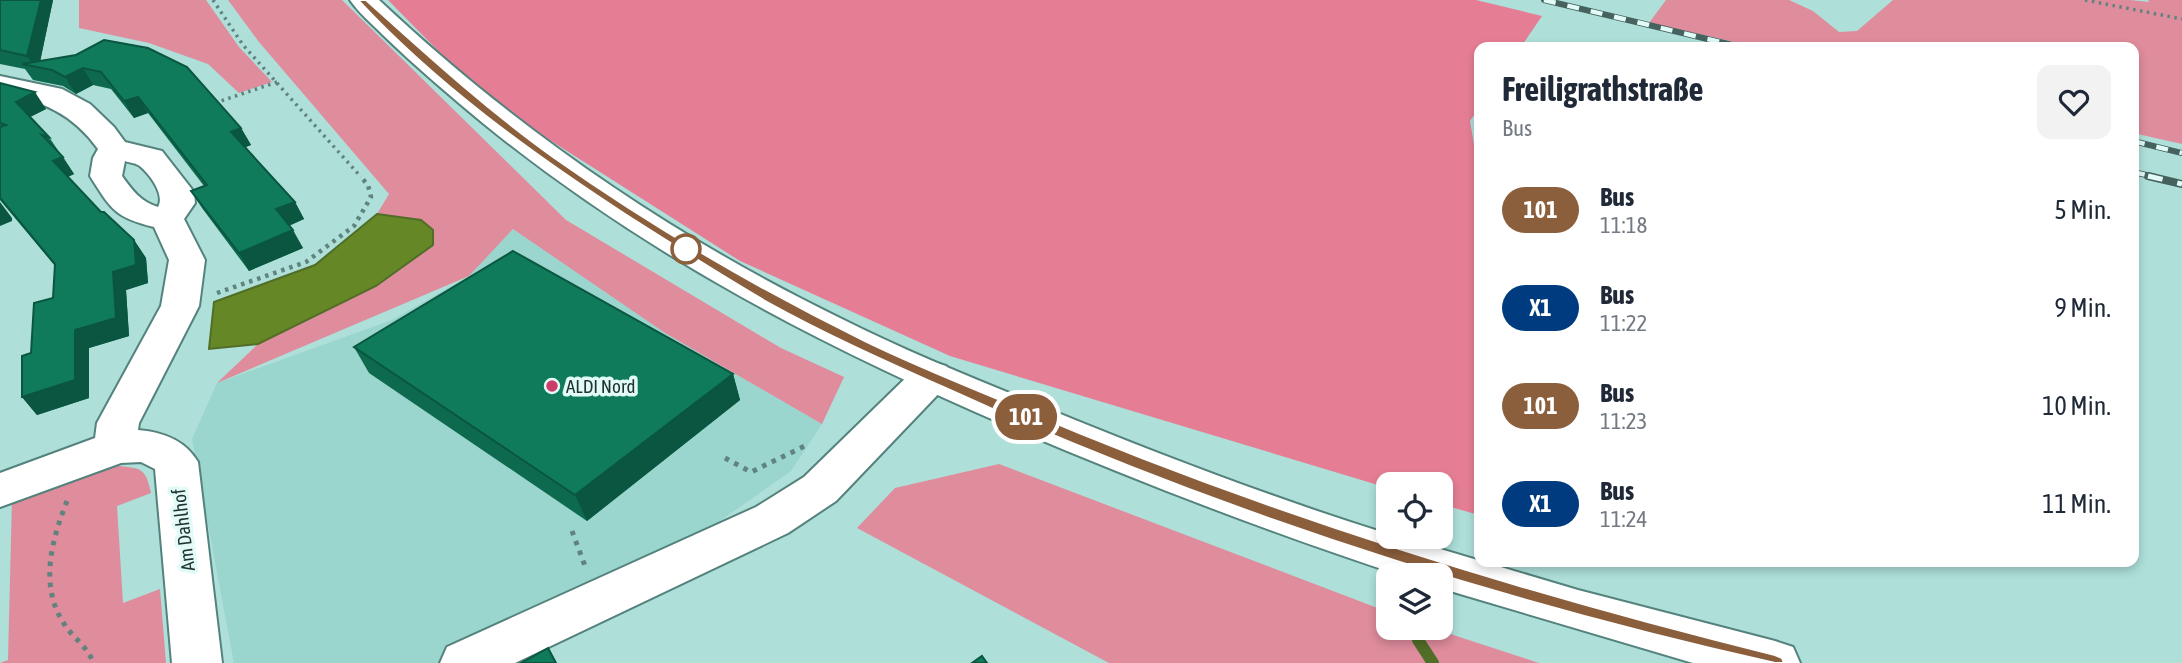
<!DOCTYPE html>
<html lang="de">
<meta charset="utf-8">
<style>
:root{--surface:#fff;--page:#f2f2f3;--text:#1f2937;--muted:#747a83}
body{margin:0;font-family:"Asap Condensed",sans-serif;background:var(--page);color:var(--text);height:100vh;display:flex;flex-direction:column;font-size:26px;white-space:nowrap}
*{box-sizing:border-box;margin:0}
p{font-size:23px;color:var(--muted)}
.icon{flex:none;width:38px;height:38px;fill:none;stroke:currentColor;stroke-width:2;stroke-linecap:round;stroke-linejoin:round}
.map{position:relative;flex:1;overflow:hidden}
.side{position:absolute;left:1474px;top:42px;width:665px;height:525px;display:flex;flex-direction:column;background:var(--surface);border-radius:14px;box-shadow:0 4px 10px #0003}
.side>*{flex:none}
.badge{padding:0 14px;border-radius:23px;font-size:24px;line-height:46px}
.buttons{position:absolute;left:1376px;top:472px;display:grid;gap:14px}
.buttons a{display:grid;place-items:center;width:77px;height:77px;border-radius:14px;background:var(--surface);box-shadow:0 4px 10px #0003;font-size:35px}
.map>.badge{position:absolute;translate:-50% -50%;box-shadow:0 0 0 4px #fff}
.round{display:grid;place-items:center;flex:none;width:74px;height:74px;border-radius:14px;background:var(--page)}
.headline{display:flex;align-items:center;justify-content:space-between;height:119px;padding:0 28px}
h1{font-size:33px;font-weight:700;line-height:52px}
ul{padding:0;list-style:none}
li{display:flex;align-items:center;gap:21px;height:98px;padding:0 28px}
li div{flex:1}
li b{display:block;font-size:26px}
li em{font-style:normal}
li .badge{min-width:77px;font-weight:700;text-align:center}
.map>svg:first-child{display:block}
</style>
<div class="map">
<svg width="2182" height="663" viewBox="0 0 2182 663">
<rect width="100%" height="100%" fill="#aedfd9"/>
<polygon fill="#9ad5ce" points="513,229 665,333 822,424 791,471 650,570 441,663 234,663 192,439 217,383 392,320 469,276"/>
<g fill="#df8c9d">
<polygon points="79,0 206,0 239,47 272,82 239,93 208,64 149,43 79,28"/>
<polygon points="228,0 342,0 566,220 781,348 844,377 822,424 665,333 513,229 469,276 217,383 258,344 376,286 421,220 377,214 389,194 259,42"/>
<polygon points="1666,0 1789,0 1813,11 1839,32 1857,31 1893,0 2130,0 2149,2 2148,0 2182,0 2182,144 2133,133 2133,47 1757,47 1649,23"/>
<polygon points="999,464 1388,612 1388,628 1432,628 1539,663 1109,663 857,528 895,488"/>
<path d="M118 466C142 468 146 469 151 493L117 506 123 603 160 589 166 663H0L8 660 12 499Z"/>
</g>
<polygon fill="#e57e95" points="388,0 1476,0 1542,16 1521,47 1479,47 1479,108 1470,121 1479,174 1479,515 1440,504 1440,485 1388,485 1388,488 950,356 740,261 537,132 454,67"/>
<polygon fill="#668726" stroke="#516e29" stroke-width="2" points="377,214 421,220 433,230 433,245 376,286 258,344 209,349 214,302 315,265"/>
<g fill="none" stroke-linecap="round" stroke-linejoin="round">
<polyline stroke="#516e29" stroke-width="12" points="1418,640 1433,663"/>
<g stroke="#54827d" stroke-width="4">
<g id="minor">
<path d="M0 76 62 89 90 104 114 127 125 142 162 151 194 192 195 203 184 219 205 260 199 306 139 423 138 430C163 432 185 440 198 462L222 663H172L155 469 141 462 121 463 0 507V473L95 438 97 423 161 306 169 260 154 227C114 217 111 209 90 176L93 158 98 149C73 114 42 100 0 94ZM125 161C130 163 137 163 141 167 151 176 165 195 158 207 141 202 132 190 122 176Z"/>
<polygon points="932,362 946,366 952,376 946,386 836,501 788,533 515,663 440,663 447,647 756,507 804,477 918,366"/>
</g>
</g>
<g stroke="#54827d" stroke-width="4">
<path id="major" d="M350 0H379C517 130 673 237 844 320 910 353 978 380 1046 408 1158 454 1272 498 1388 534V537H1400L1578 590 1775 641 1793 647 1800 663H1693L1440 588V576H1403C1269 532 1139 482 1010 427 818 344 647 256 484 124 449 95 415 66 383 35 372 24 359 13 350 0Z"/>
</g>
<g stroke="#61837f" stroke-width="3.5" stroke-dasharray="2.5 4.5" stroke-linecap="butt">
<polyline points="213,0 243,45 361,177"/>
<polyline points="2085,0 2182,19"/>
<polyline points="215,103 277,82"/>
</g>
<polyline stroke="#61837f" stroke-width="4.5" stroke-dasharray="3.5 5" stroke-linecap="butt" points="217,293 306,262 354,226 371,197 368,185 360,176"/>
<g stroke="#61837f" stroke-width="5" stroke-dasharray="4.5 6" stroke-linecap="butt">
<polyline points="725,458 751,472 809,444"/>
<path d="M67 501C51 542 38 589 67 628 75 639 90 650 93 663"/>
<polyline points="572,531 585,566"/>
</g>
<use href="#minor" fill="#fff" fill-rule="evenodd"/>
<use href="#major" fill="#fff" fill-rule="evenodd"/>
<g stroke="#46625f" stroke-width="6">
<g id="rail-far1">
<polyline points="1544,0 1741,47"/>
<polyline points="2133,141 2182,153"/>
<polyline points="2133,172 2155,177"/>
</g>
</g>
<g stroke="#46625f" stroke-width="8">
<polyline id="rail" points="2148,176 2182,184"/>
</g>
<use href="#rail-far1" stroke="#e2fbf7" stroke-width="4.5" stroke-dasharray="12" stroke-linecap="butt"/>
<use href="#rail" stroke="#e2fbf7" stroke-width="5" stroke-dasharray="15" stroke-linecap="butt"/>
</g>
<g fill="#0d6a4e">
<polygon points="0,0 53,0 40,61 76,55 241,128 251,145 245,147 295,202 304,219 289,226 303,248 249,271 202,208 191,191 204,186 148,113 134,118 111,89 93,85 76,94 63,86 33,80 25,69 0,64"/>
<polygon points="0,83 46,109 30,117 49,137 74,174 68,177 101,212 134,240 146,258 148,283 126,290 129,336 89,348 89,398 37,415 22,397 31,353 53,298 55,266 0,200"/>
<polygon points="354,347 733,374 740,400 587,521 369,373"/>
</g>
<g fill="#0a5640">
<polygon points="41,0 53,0 39,67 34,66 27,56"/>
<polygon points="83,68 93,85 76,94 65,77"/>
<polygon points="35,92 46,109 28,118 16,102"/>
<polygon points="138,97 148,113 134,118 124,101"/>
<polygon points="241,128 251,145 241,149 231,132"/>
<polygon points="63,157 74,174 65,178 53,161"/>
<polygon points="0,202 12,218 12,221 0,226"/>
<polygon points="295,202 304,219 285,227 276,209"/>
<polygon points="293,230 303,248 249,271 239,253"/>
<polygon points="134,240 146,258 148,283 126,290 129,336 89,348 89,398 37,415 22,397 75,330"/>
<polygon points="733,374 740,400 587,521 575,495"/>
</g>
<g fill="#0f7b5b" stroke="#0a5640" stroke-width="2">
<polygon points="0,0 41,0 27,56 0,50"/>
<polygon points="104,40 148,48 187,67 241,128 231,132 295,202 276,209 293,230 239,253 191,191 207,185 138,97 124,101 101,72 83,68 65,77 52,70 22,64 76,55"/>
<polygon points="0,83 35,92 16,102 49,137 42,135 63,157 53,161 101,212 104,212 134,240 136,265 113,272 116,318 75,330 75,380 22,397 22,356 31,353 34,303 53,298 55,264 0,198 0,127 6,125 0,123"/>
<polygon points="513,251 733,374 575,495 354,347"/>
<polygon points="548,648 556,663 521,663"/>
<polygon points="982,656 987,663 972,663"/>
</g>
<path fill="#8b5e3c" stroke="#fff" stroke-width="2" d="M358 0H366C426 54 486 109 553 157 651 226 757 288 865 341 910 363 957 382 1003 401 1252 509 1512 590 1775 655L1782 658 1784 663H1775C1508 603 1243 519 990 408 915 374 839 342 767 302 719 274 672 244 625 214 530 152 436 84 358 0Z"/>
<circle fill="#fff" stroke="#8b5e3c" stroke-width="3.5" cx="686" cy="249" r="14"/>
<circle fill="#cc3e69" stroke="#e2fbf7" stroke-width="2.5" cx="552" cy="386" r="7"/>
<g text-anchor="middle" stroke-width="7" stroke-linejoin="round" paint-order="stroke">
<g font-size="19" fill="#1f3331" stroke="#e2fbf7" text-anchor="start">
<text x="566" y="393">ALDI Nord</text>
</g>
<g font-size="19" fill="#1f3331" stroke="#e2fbf7">
<text transform="translate(183 530) rotate(-97)" y="7">Am Dahlhof</text>
</g>
</g>
</svg>
<div class="buttons">
<a><svg class="icon" aria-label="locate" viewBox="0 0 24 24"><circle cx="12" cy="12" r="6"/><path d="M12 2v4M12 18v4M2 12h4M18 12h4"/></svg></a>
<a><svg class="icon" aria-label="layers" viewBox="0 0 24 24"><path d="M12 4l9 5-9 5-9-5zM3 14l9 5 9-5"/></svg></a>
</div>
<b class="badge" style="left:1026px;top:417px;background:#8b5e3c;color:#fff">101</b>
<section class="side">
<div class="headline"><div><h1>Freiligrathstraße</h1><p>Bus</p></div><a class="round"><svg class="icon" aria-label="heart" viewBox="0 0 24 24"><path d="M12 20l-8-8c-3-5 5-10 8-4 3-6 11-1 8 4z"/></svg></a></div>
<ul>
<li><span class="badge" style="background:#8b5e3c;color:#fff">101</span><div><b>Bus</b><p>11:18</p></div><em>5 Min.</em></li>
<li><span class="badge" style="background:#003b80;color:#fff">X1</span><div><b>Bus</b><p>11:22</p></div><em>9 Min.</em></li>
<li><span class="badge" style="background:#8b5e3c;color:#fff">101</span><div><b>Bus</b><p>11:23</p></div><em>10 Min.</em></li>
<li><span class="badge" style="background:#003b80;color:#fff">X1</span><div><b>Bus</b><p>11:24</p></div><em>11 Min.</em></li>
</ul>
</section>
</div>
